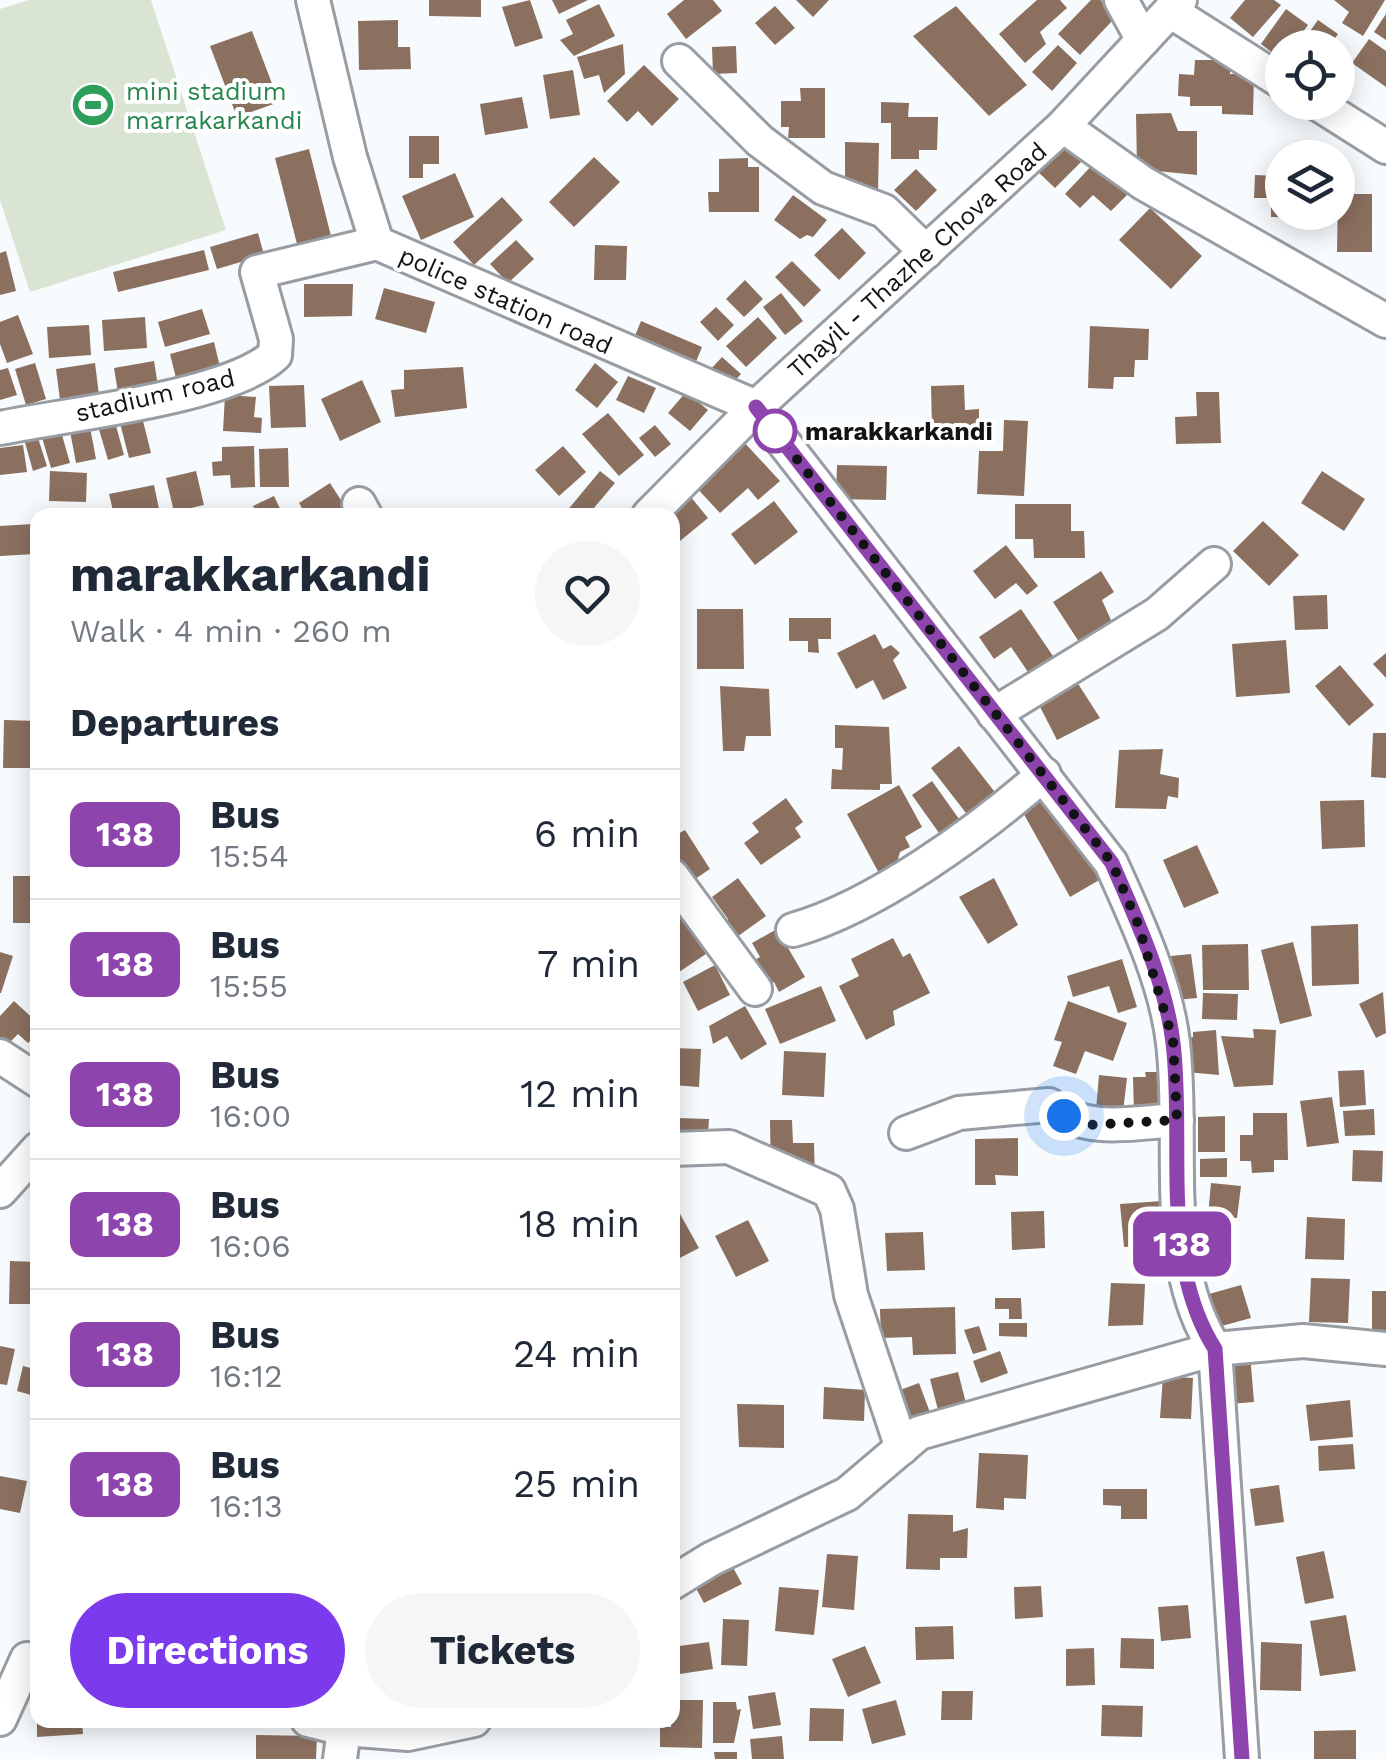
<!DOCTYPE html>
<meta charset="utf-8">
<style>
:root{--surface:#fff;--page:#f6f6f7;--text:#1f2937;--muted:#747a83;--line:#e0e1e3;--accent:#7c3aed}
body{margin:0;font-family:"Work Sans",sans-serif;background:var(--page);color:var(--text);height:100vh;display:flex;flex-direction:column;font-size:38px;white-space:nowrap}
*{box-sizing:border-box;margin:0}
p{font-size:32px;color:var(--muted)}
.icon{flex:none;width:55px;height:55px;fill:none;stroke:currentColor;stroke-width:2;stroke-linecap:round;stroke-linejoin:round}
.map{position:relative;flex:1;overflow:hidden}
.drawer{position:absolute;left:30px;top:508px;width:650px;height:1220px;display:flex;flex-direction:column;background:var(--surface);border-radius:20px;box-shadow:0 5px 25px #0003}
.drawer>*{flex:none}
.badge{padding:0 20px;border-radius:15px;font-size:35px;line-height:65px}
.controls{position:absolute;left:1265px;top:30px;display:grid;gap:20px}
.controls a{display:grid;place-items:center;width:90px;height:90px;border-radius:50%;background:var(--surface);box-shadow:0 5px 25px #0003;font-size:50px}
.you{position:absolute;width:50px;height:50px;margin:-25px;border:8px solid #fff;border-radius:50%;background:#1a73e8;box-shadow:0 0 0 15px #1a73e833}
.map>.badge{position:absolute;translate:-50% -50%;box-shadow:0 0 0 5px #fff}
h2{padding:0 40px;font-size:38px;line-height:90px}
.round{display:grid;place-items:center;flex:none;width:105px;height:105px;border-radius:52px;background:var(--page)}
.overview{display:flex;align-items:center;justify-content:space-between;height:170px;padding:0 40px}
h1{font-size:48px;font-weight:700;line-height:75px}
.action{display:flex;gap:20px;margin-top:auto;padding:20px 40px}
.action a{flex:1;height:115px;border-radius:60px;background:var(--accent);color:#fff;font-size:40px;font-weight:700;line-height:115px;text-align:center}
.action a+a{background:var(--page);color:var(--text)}
ul{padding:0;list-style:none}
li{display:flex;align-items:center;gap:30px;height:130px;padding:0 40px;border-top:2px solid var(--line)}
li div{flex:1}
li b{display:block;font-size:38px}
li em{font-style:normal}
li .badge{min-width:110px;font-weight:700;text-align:center}
.map>svg:first-child{display:block}
</style>
<div class="map">
<svg width="1386" height="1759" viewBox="0 0 1386 1759">
<rect width="100%" height="100%" fill="#f7fbfe"/>
<polygon fill="#d9e5d2" points="29,0 151,0 226,230 30,292 0,200 0,9"/>
<g fill="#8b705f">
<polygon points="429,0 481,0 481,17 429,16"/>
<polygon points="530,0 543,38 515,47 502,7"/>
<polygon points="552,0 588,0 559,14"/>
<polygon points="684,0 713,0 722,11 686,39 667,14"/>
<polygon points="796,0 829,0 813,17"/>
<polygon points="1037,0 1060,0 1067,8 1040,32 1046,44 1025,63 999,34"/>
<polygon points="1091,0 1101,0 1112,21 1080,55 1058,34"/>
<polygon points="1245,0 1274,0 1281,5 1253,37 1230,18"/>
<polygon points="1334,0 1385,0 1363,36 1342,23 1349,12"/>
<polygon points="599,4 615,36 574,56 560,40 573,34 566,20"/>
<polygon points="775,6 795,28 775,45 755,23"/>
<polygon points="956,6 1027,85 989,116 913,36"/>
<polygon points="1286,9 1308,25 1291,48 1282,48 1282,60 1261,44"/>
<polygon points="1386,14 1386,40 1374,32"/>
<polygon points="398,20 398,47 410,47 411,69 359,70 358,21"/>
<polygon points="1318,20 1338,34 1331,44 1336,48 1298,48"/>
<polygon points="252,31 279,102 237,117 210,46"/>
<polygon points="1369,39 1386,51 1386,87 1352,63"/>
<polygon points="623,44 625,74 604,93 599,75 584,79 577,57"/>
<polygon points="1058,45 1077,63 1052,91 1032,72"/>
<polygon points="736,46 737,73 713,74 712,47"/>
<polygon points="1338,48 1350,57 1338,75"/>
<polygon points="1195,60 1230,60 1230,74 1254,74 1253,115 1222,114 1222,106 1190,106 1190,97 1178,96 1179,74 1194,75"/>
<polygon points="644,65 679,99 652,126 638,111 627,122 607,101"/>
<polygon points="573,70 580,115 550,119 543,75"/>
<polygon points="800,88 825,88 825,138 788,138 789,127 781,127 781,101 801,101"/>
<polygon points="522,97 528,128 485,135 480,104"/>
<polygon points="881,102 909,103 908,117 938,117 937,150 919,150 919,159 891,159 891,123 881,123"/>
<polygon points="1171,113 1178,131 1197,131 1197,175 1137,169 1136,114"/>
<polygon points="409,136 439,136 439,164 423,164 423,178 409,178"/>
<polygon points="1064,140 1084,159 1055,188 1035,169"/>
<polygon points="845,142 879,143 878,192 845,191"/>
<polygon points="309,149 331,236 297,244 275,158"/>
<polygon points="594,157 620,182 574,227 549,202"/>
<polygon points="748,158 748,167 759,167 759,212 709,212 708,192 719,192 719,159"/>
<polygon points="1097,160 1130,192 1111,211 1093,195 1080,208 1065,194"/>
<polygon points="916,169 937,190 916,211 894,190"/>
<polygon points="455,173 474,217 421,240 402,196"/>
<polygon points="1255,175 1282,176 1282,212 1309,212 1309,218 1271,217 1271,198 1254,198"/>
<polygon points="1338,194 1372,194 1372,252 1337,252"/>
<polygon points="793,195 827,220 813,237 807,235 800,239 774,220"/>
<polygon points="502,197 523,220 474,265 453,242"/>
<polygon points="1150,208 1202,256 1171,289 1119,240"/>
<polygon points="842,228 866,253 839,280 814,255"/>
<polygon points="258,233 264,255 217,269 210,247"/>
<polygon points="516,240 534,259 508,283 490,264"/>
<polygon points="595,245 627,246 626,280 594,280"/>
<polygon points="204,250 209,270 118,292 113,272"/>
<polygon points="6,251 16,291 0,295 0,253"/>
<polygon points="792,261 821,290 804,307 775,277"/>
<polygon points="745,280 763,299 744,317 726,299"/>
<polygon points="304,284 353,284 352,316 304,317"/>
<polygon points="384,288 435,302 426,333 375,319"/>
<polygon points="781,293 803,321 785,335 763,307"/>
<polygon points="716,307 734,325 718,341 700,322"/>
<polygon points="202,309 210,334 165,347 158,322"/>
<polygon points="18,315 33,354 7,363 0,344 0,322"/>
<polygon points="145,317 147,348 104,351 102,320"/>
<polygon points="758,317 777,338 746,367 726,346"/>
<polygon points="641,321 702,347 693,369 632,343"/>
<polygon points="89,325 91,355 49,358 47,327"/>
<polygon points="1090,326 1149,329 1148,360 1135,360 1134,377 1114,377 1113,389 1088,388"/>
<polygon points="214,342 221,371 177,382 170,354"/>
<polygon points="722,357 741,374 729,387 710,370"/>
<polygon points="154,361 158,386 118,393 114,368"/>
<polygon points="35,363 46,399 26,405 15,369"/>
<polygon points="95,363 99,395 60,400 56,369"/>
<polygon points="595,363 618,382 597,408 575,390"/>
<polygon points="463,367 467,408 395,417 391,390 404,389 404,370"/>
<polygon points="8,368 17,395 0,400 0,370"/>
<polygon points="628,376 656,388 644,413 616,400"/>
<polygon points="362,380 381,422 340,441 321,399"/>
<polygon points="304,385 306,427 271,428 269,386"/>
<polygon points="964,385 965,410 979,409 979,428 932,429 931,386"/>
<polygon points="686,392 708,410 690,431 668,413"/>
<polygon points="1196,392 1219,392 1221,443 1176,444 1175,417 1197,416"/>
<polygon points="225,395 256,397 254,417 262,418 261,433 223,431"/>
<polygon points="141,413 151,453 129,458 119,419"/>
<polygon points="608,413 644,455 619,476 582,434"/>
<polygon points="1004,420 1028,421 1024,496 977,494 979,451 1003,451"/>
<polygon points="89,422 96,459 76,463 69,426"/>
<polygon points="115,422 124,455 108,460 98,426"/>
<polygon points="655,425 671,444 655,457 639,438"/>
<polygon points="60,428 70,463 51,468 41,434"/>
<polygon points="37,435 47,466 33,471 24,439"/>
<polygon points="742,440 780,481 758,500 748,488 720,513 693,484"/>
<polygon points="23,445 27,472 0,475 0,448"/>
<polygon points="254,446 255,487 231,488 230,475 213,476 212,462 222,461 222,447"/>
<polygon points="563,446 586,472 559,496 535,470"/>
<polygon points="288,448 289,487 260,487 259,449"/>
<polygon points="837,465 887,466 886,500 836,499"/>
<polygon points="50,471 87,473 86,502 49,501"/>
<polygon points="196,471 204,505 174,512 166,478"/>
<polygon points="600,471 615,483 588,515 570,515 566,512"/>
<polygon points="1322,471 1365,499 1344,531 1301,503"/>
<polygon points="330,483 346,508 335,515 306,515 299,503"/>
<polygon points="154,485 159,509 114,515 109,494"/>
<polygon points="686,491 708,518 680,541 672,531 672,515 656,515"/>
<polygon points="274,496 283,515 257,515 253,506"/>
<polygon points="774,501 798,532 755,565 731,534"/>
<polygon points="1015,504 1071,504 1071,531 1084,531 1085,558 1034,558 1033,539 1015,539"/>
<polygon points="1263,521 1299,555 1269,586 1233,551"/>
<polygon points="33,524 35,554 0,556 0,526"/>
<polygon points="1006,545 1038,586 1027,595 1016,583 995,599 973,571"/>
<polygon points="1101,571 1114,592 1102,600 1114,627 1081,645 1053,602"/>
<polygon points="1327,595 1328,629 1295,630 1293,596"/>
<polygon points="697,609 743,609 744,669 697,669"/>
<polygon points="1021,609 1055,659 1030,675 1011,647 994,659 979,637"/>
<polygon points="789,618 831,618 831,639 818,639 819,653 808,652 808,641 789,641"/>
<polygon points="875,634 883,649 891,645 900,653 893,660 907,688 883,700 873,680 856,689 837,653"/>
<polygon points="1286,640 1290,693 1236,697 1232,644"/>
<polygon points="1386,653 1386,678 1373,664"/>
<polygon points="1340,665 1374,705 1349,726 1315,686"/>
<polygon points="1075,679 1100,718 1057,740 1036,699"/>
<polygon points="720,686 769,689 771,736 746,736 744,751 723,751"/>
<polygon points="4,720 38,721 38,768 3,768"/>
<polygon points="835,725 889,727 892,784 880,784 880,790 831,789 832,769 842,770 843,748 835,748"/>
<polygon points="1373,733 1386,733 1386,778 1371,777"/>
<polygon points="959,746 1001,800 973,822 931,768"/>
<polygon points="1163,749 1160,774 1179,778 1178,798 1168,796 1166,809 1115,808 1119,750"/>
<polygon points="932,781 964,826 944,840 912,795"/>
<polygon points="899,785 922,827 905,837 910,847 900,852 896,866 880,875 847,814"/>
<polygon points="1036,789 1101,879 1070,897 1021,809"/>
<polygon points="786,798 803,822 795,828 801,837 761,865 744,843 759,832 752,823"/>
<polygon points="1364,800 1365,847 1322,849 1320,801"/>
<polygon points="685,830 710,869 692,881 672,851 672,837"/>
<polygon points="1197,845 1219,893 1184,908 1163,860"/>
<polygon points="13,876 35,876 38,923 13,923"/>
<polygon points="738,878 766,916 734,939 724,926 728,919 712,897"/>
<polygon points="994,878 1018,925 988,944 959,897"/>
<polygon points="678,908 709,952 679,972 672,964 672,912"/>
<polygon points="1358,924 1359,984 1312,986 1311,926"/>
<polygon points="777,929 805,977 779,992 774,982 765,987 751,962 760,957 752,943"/>
<polygon points="893,938 903,957 910,953 930,993 893,1011 895,1025 866,1040 839,986 859,976 851,959"/>
<polygon points="1293,942 1312,1016 1280,1024 1261,950"/>
<polygon points="1248,944 1249,990 1203,990 1202,945"/>
<polygon points="0,952 13,956 1,993 0,993"/>
<polygon points="1191,954 1197,998 1176,1000 1171,956"/>
<polygon points="1122,959 1137,1007 1118,1013 1109,986 1073,997 1067,976"/>
<polygon points="715,965 730,995 698,1011 683,982"/>
<polygon points="821,986 836,1021 780,1044 765,1009"/>
<polygon points="1383,992 1386,1033 1376,1038 1359,1004"/>
<polygon points="1203,993 1238,994 1237,1020 1202,1019"/>
<polygon points="14,1001 38,1023 38,1033 28,1043 18,1034 8,1044 0,1037 0,1016"/>
<polygon points="1068,1001 1127,1023 1113,1061 1085,1051 1076,1074 1053,1066 1062,1042 1054,1040"/>
<polygon points="745,1006 767,1044 741,1060 727,1036 713,1044 709,1026"/>
<polygon points="1253,1029 1276,1030 1273,1085 1234,1087 1221,1036 1254,1038"/>
<polygon points="1216,1030 1219,1075 1186,1072 1184,1038 1193,1037 1193,1032"/>
<polygon points="672,1048 701,1049 699,1087 672,1085"/>
<polygon points="784,1051 826,1053 824,1097 782,1095"/>
<polygon points="1364,1070 1366,1105 1340,1107 1338,1071"/>
<polygon points="1145,1072 1162,1072 1163,1112 1134,1113 1133,1077 1146,1077"/>
<polygon points="1099,1075 1127,1078 1123,1112 1096,1110"/>
<polygon points="1332,1097 1339,1143 1307,1147 1300,1101"/>
<polygon points="1374,1109 1375,1135 1345,1136 1343,1111"/>
<polygon points="1253,1113 1287,1113 1288,1160 1274,1160 1274,1172 1252,1173 1251,1161 1240,1161 1240,1135 1253,1135"/>
<polygon points="1225,1116 1225,1152 1198,1152 1198,1117"/>
<polygon points="678,1118 709,1119 707,1151 677,1149"/>
<polygon points="770,1120 792,1120 793,1143 814,1143 815,1184 771,1185"/>
<polygon points="1018,1138 1018,1176 995,1175 996,1185 975,1185 975,1139"/>
<polygon points="1353,1150 1383,1151 1382,1182 1352,1181"/>
<polygon points="1227,1158 1227,1177 1200,1177 1200,1159"/>
<polygon points="1211,1183 1241,1186 1237,1218 1208,1216"/>
<polygon points="1162,1201 1165,1244 1124,1247 1120,1204"/>
<polygon points="1044,1211 1045,1248 1012,1250 1011,1212"/>
<polygon points="679,1212 699,1248 672,1262 672,1215"/>
<polygon points="1307,1217 1345,1219 1344,1260 1305,1259"/>
<polygon points="748,1220 769,1261 736,1277 715,1236"/>
<polygon points="923,1232 925,1270 887,1271 885,1233"/>
<polygon points="10,1261 38,1262 38,1304 9,1304"/>
<polygon points="1311,1278 1350,1279 1348,1323 1309,1322"/>
<polygon points="1111,1283 1145,1284 1143,1325 1108,1326"/>
<polygon points="1241,1285 1251,1318 1218,1327 1209,1294"/>
<rect x="1372" y="1291" width="14" height="40"/>
<polygon points="995,1298 1021,1298 1022,1319 1009,1319 1009,1309 995,1309"/>
<polygon points="955,1307 956,1354 913,1355 912,1337 881,1338 880,1309"/>
<polygon points="999,1323 1027,1323 1027,1337 999,1336"/>
<polygon points="979,1326 987,1350 973,1354 964,1330"/>
<polygon points="0,1346 15,1349 7,1385 0,1384"/>
<polygon points="1000,1351 1008,1373 981,1383 973,1361"/>
<polygon points="1250,1354 1254,1402 1229,1404 1225,1356"/>
<polygon points="23,1366 38,1370 38,1397 17,1391"/>
<polygon points="958,1372 966,1403 938,1410 930,1379"/>
<polygon points="1163,1376 1193,1378 1191,1419 1160,1418"/>
<polygon points="919,1383 932,1418 912,1426 900,1390"/>
<polygon points="824,1387 865,1390 864,1421 823,1419"/>
<polygon points="1350,1400 1353,1437 1310,1441 1306,1405"/>
<polygon points="737,1404 784,1405 784,1448 739,1447"/>
<polygon points="1353,1444 1355,1469 1319,1471 1318,1446"/>
<polygon points="979,1453 1028,1455 1026,1499 1004,1498 1004,1510 976,1508"/>
<polygon points="0,1476 27,1481 20,1513 0,1509"/>
<polygon points="1279,1485 1284,1522 1255,1526 1250,1489"/>
<polygon points="1103,1489 1147,1489 1147,1519 1121,1519 1121,1506 1103,1505"/>
<polygon points="908,1514 953,1515 953,1532 968,1528 967,1558 940,1558 940,1570 906,1569"/>
<polygon points="1324,1551 1334,1598 1305,1604 1296,1557"/>
<polygon points="827,1554 858,1556 854,1610 822,1607"/>
<polygon points="730,1562 742,1584 704,1603 692,1581"/>
<polygon points="1041,1586 1043,1617 1015,1619 1014,1587"/>
<polygon points="779,1587 819,1590 814,1635 775,1631"/>
<polygon points="1188,1605 1191,1638 1161,1641 1158,1607"/>
<polygon points="1346,1615 1356,1671 1320,1676 1310,1621"/>
<polygon points="723,1619 749,1620 747,1666 721,1665"/>
<polygon points="953,1626 954,1659 916,1660 915,1627"/>
<polygon points="1121,1638 1154,1639 1154,1669 1120,1668"/>
<polygon points="709,1642 713,1669 673,1675 672,1647"/>
<polygon points="1261,1642 1302,1644 1301,1691 1260,1690"/>
<polygon points="865,1646 881,1683 848,1697 832,1659"/>
<polygon points="1094,1648 1095,1685 1066,1686 1066,1649"/>
<polygon points="942,1691 973,1691 972,1720 941,1720"/>
<polygon points="775,1692 781,1725 753,1729 748,1696"/>
<polygon points="672,1700 703,1700 702,1748 660,1747 660,1727 671,1727"/>
<polygon points="896,1700 906,1735 872,1744 862,1709"/>
<polygon points="713,1702 736,1702 737,1710 741,1709 734,1743 713,1743"/>
<polygon points="1102,1705 1143,1706 1142,1737 1101,1736"/>
<polygon points="810,1708 844,1709 843,1741 809,1741"/>
<polygon points="37,1720 82,1720 83,1734 37,1737"/>
<polygon points="1356,1730 1356,1759 1314,1759 1314,1731"/>
<polygon points="256,1735 317,1736 316,1759 256,1759"/>
<polygon points="782,1736 784,1759 752,1759 750,1739"/>
<polygon points="714,1752 737,1752 737,1759 715,1759"/>
</g>
<g fill="none" stroke-linecap="round" stroke-linejoin="round">
<g stroke="#979da2" stroke-width="38">
<g id="minor">
<path d="M313 0 350 157 377 243 756 407 1111 863C1136 919 1166 982 1173 1043 1185 1142 1159 1262 1215 1349L1242 1759"/>
<polyline points="1121,0 1143,40"/>
<polyline points="1170,11 1282,82"/>
<polyline points="679,61 760,141 823,188 884,211 926,252"/>
<polyline points="1315,102 1386,147"/>
<polyline points="1063,126 1143,183 1386,321"/>
<path d="M0 428C67 414 228 398 275 355L276 339 257 272 377 243"/>
<polyline points="359,504 365,515"/>
<polyline points="649,515 756,407 1063,126 1180,0"/>
<polyline points="994,714 1157,614 1214,564"/>
<polyline points="672,876 755,989"/>
<path d="M793 930C875 907 979 831 1044 774"/>
<polyline points="0,1056 38,1081"/>
<path d="M906 1133 959 1113 1049 1105C1086 1134 1132 1123 1177 1120"/>
<polyline points="672,1149 729,1147 829,1191 837,1209 851,1295 902,1448"/>
<polyline points="0,1191 38,1149"/>
<polyline points="672,1583 711,1559 847,1494 919,1433 1215,1349 1303,1341 1386,1349"/>
<polyline points="0,1719 27,1659 38,1661"/>
<polyline points="308,1720 344,1729"/>
<polyline points="340,1759 344,1729 408,1734 474,1720"/>
</g>
</g>
<use href="#minor" stroke="#fff" stroke-width="32"/>
</g>
<g fill="none" stroke-linecap="round" stroke-linejoin="round">
<g stroke="#fff" stroke-width="22">
<path id="line" d="M756 407 1112 863C1136 919 1166 982 1173 1043 1185 1142 1159 1261 1215 1349L1242 1759"/>
</g>
<use href="#line" stroke="#8e44ad" stroke-width="15"/>
<polyline stroke="#111314" stroke-width="10" stroke-dasharray="0 18" points="775,431 1112,863 1138,924 1173,1040 1177,1120 1088,1125 1064,1116"/>
</g>
<defs>
<g id="stadium-disc" transform="scale(2.25)"><circle r="9.5" fill="#2e9e5b" stroke="#fff"/><path d="M0-5a6.5 5 0 1 0 0 10a6.5 5 0 1 0 0-10ZM-3.5-1.8h7v3.6h-7Z" fill="#fff"/></g>
</defs>
<g fill-rule="evenodd">
<use href="#stadium-disc" x="93" y="105"/>
</g>
<circle fill="#fff" stroke="#8e44ad" stroke-width="5" cx="775" cy="431" r="20"/>
<g text-anchor="middle" stroke-width="8" stroke-linejoin="round" paint-order="stroke">
<g font-size="25" fill="#27864d" stroke="#fff" text-anchor="start">
<text x="126" y="100">mini stadium<tspan x="126" dy="29">marrakarkandi</tspan></text>
</g>
<g font-size="25" fill="#111314" stroke="#fff">
<text transform="translate(917 260) rotate(-42)" y="9">Thayil - Thazhe Chova Road</text>
<text transform="translate(506 300) rotate(24)" y="9">police station road</text>
<text transform="translate(155 395) rotate(-13)" y="9">stadium road</text>
</g>
<g font-size="25" font-weight="bold" fill="#111314" stroke="#fff" text-anchor="start">
<text x="805" y="440">marakkarkandi</text>
</g>
</g>
</svg>
<div class="controls">
<a><svg class="icon" aria-label="locate" viewBox="0 0 24 24"><circle cx="12" cy="12" r="6"/><path d="M12 2v4M12 18v4M2 12h4M18 12h4"/></svg></a>
<a><svg class="icon" aria-label="layers" viewBox="0 0 24 24"><path d="M12 4l9 5-9 5-9-5zM3 14l9 5 9-5"/></svg></a>
</div>
<div class="you" style="left:1064px;top:1116px"></div>
<b class="badge" style="left:1182px;top:1244px;background:#8e44ad;color:#fff">138</b>
<section class="drawer">
<div class="overview"><div><h1>marakkarkandi</h1><p>Walk · 4 min · 260 m</p></div><a class="round"><svg class="icon" aria-label="heart" viewBox="0 0 24 24"><path d="M12 20l-8-8c-3-5 5-10 8-4 3-6 11-1 8 4z"/></svg></a></div>
<h2>Departures</h2>
<ul>
<li><span class="badge" style="background:#8e44ad;color:#fff">138</span><div><b>Bus</b><p>15:54</p></div><em>6 min</em></li>
<li><span class="badge" style="background:#8e44ad;color:#fff">138</span><div><b>Bus</b><p>15:55</p></div><em>7 min</em></li>
<li><span class="badge" style="background:#8e44ad;color:#fff">138</span><div><b>Bus</b><p>16:00</p></div><em>12 min</em></li>
<li><span class="badge" style="background:#8e44ad;color:#fff">138</span><div><b>Bus</b><p>16:06</p></div><em>18 min</em></li>
<li><span class="badge" style="background:#8e44ad;color:#fff">138</span><div><b>Bus</b><p>16:12</p></div><em>24 min</em></li>
<li><span class="badge" style="background:#8e44ad;color:#fff">138</span><div><b>Bus</b><p>16:13</p></div><em>25 min</em></li>
</ul>
<div class="action"><a>Directions</a><a>Tickets</a></div>
</section>
</div>
